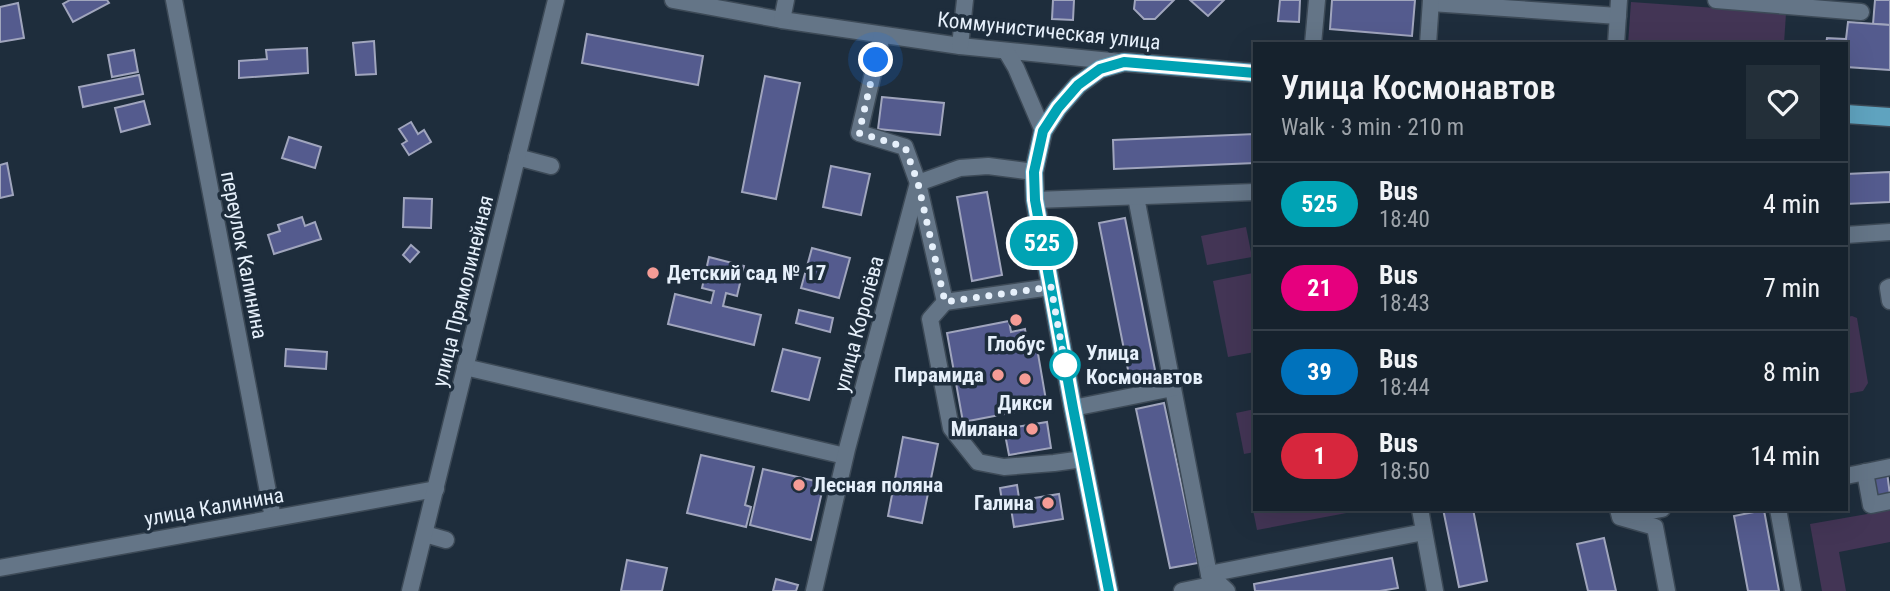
<!DOCTYPE html>
<meta charset="utf-8">
<style>
:root{--surface:#16222d;--page:#232f39;--text:#f1f3f6;--muted:#9ea4aa;--line:#353f49}
body{margin:0;font-family:"Roboto Condensed",sans-serif;background:var(--page);color:var(--text);height:100vh;display:flex;flex-direction:column;font-size:26px;white-space:nowrap}
*{box-sizing:border-box;margin:0}
p{font-size:23px;color:var(--muted)}
.icon{flex:none;width:38px;height:38px;fill:none;stroke:currentColor;stroke-width:2;stroke-linecap:round;stroke-linejoin:round}
.map{position:relative;flex:1;overflow:hidden}
.side{position:absolute;left:1253px;top:42px;width:595px;height:469px;display:flex;flex-direction:column;background:var(--surface);border-radius:0px;box-shadow:0 7px 28px #0002,0 0 0 2px var(--line)}
.side>*{flex:none}
.badge{padding:0 14px;border-radius:23px;font-size:24px;line-height:46px}
.you{position:absolute;width:35px;height:35px;margin:-18px;border:5px solid #fff;border-radius:50%;background:#1a73e8;box-shadow:0 0 0 10px #1a73e833}
.map>.badge{position:absolute;translate:-50% -50%;box-shadow:0 0 0 4px #fff}
.round{display:grid;place-items:center;flex:none;width:74px;height:74px;border-radius:0px;background:var(--page)}
.summary{display:flex;align-items:center;justify-content:space-between;height:119px;padding:0 28px}
h1{font-size:33px;font-weight:600;line-height:52px}
ul{padding:0;list-style:none}
li{display:flex;align-items:center;gap:21px;height:84px;padding:0 28px;border-top:2px solid var(--line)}
li div{flex:1}
li b{display:block;font-size:26px}
li em{font-style:normal}
li .badge{min-width:77px;font-weight:700;text-align:center}
.map>svg:first-child{display:block}
</style>
<div class="map">
<svg width="1890" height="591" viewBox="0 0 1890 591">
<rect width="100%" height="100%" fill="#1e2d3c"/>
<g fill="#433555">
<polygon points="1631,2 1786,13 1784,44 1628,44"/>
<polygon points="1246,227 1252,257 1207,265 1201,236"/>
<polygon points="1253,273 1255,284 1255,352 1228,357 1213,281"/>
<polygon points="1852,316 1857,318 1868,383 1863,391 1846,394 1846,317"/>
<polygon points="1255,409 1255,452 1244,454 1236,413"/>
<polygon points="1255,504 1255,509 1356,509 1357,511 1257,530 1252,505"/>
<polygon points="1890,510 1890,542 1839,552 1846,591 1822,591 1810,524"/>
</g>
<g fill="#545b8e" stroke="#a0a5bd" stroke-width="2">
<polygon points="70,0 107,0 109,3 73,22 63,4"/>
<polygon points="1053,0 1074,0 1073,20 1052,19"/>
<polygon points="1135,0 1174,0 1155,19 1144,19 1134,9"/>
<polygon points="1190,0 1224,0 1208,16"/>
<polygon points="1280,0 1300,0 1299,22 1278,21"/>
<polygon points="1332,0 1415,0 1412,36 1330,29"/>
<polygon points="1875,0 1890,0 1890,25 1873,24"/>
<polygon points="18,3 24,38 0,42 0,7"/>
<polygon points="1848,22 1890,25 1890,70 1846,67 1846,44 1826,44 1827,38 1846,39"/>
<polygon points="587,34 703,56 698,85 582,63"/>
<polygon points="374,41 376,74 356,75 353,43"/>
<polygon points="307,48 308,73 239,78 239,61 267,59 266,50"/>
<polygon points="134,50 138,72 112,77 108,55"/>
<polygon points="139,75 143,94 83,107 79,87"/>
<polygon points="765,76 800,83 776,199 742,192"/>
<polygon points="882,97 944,103 940,135 878,129"/>
<polygon points="144,101 150,124 121,132 115,108"/>
<polygon points="411,122 418,134 424,130 431,142 409,155 402,144 407,141 399,129"/>
<polygon points="1255,134 1255,163 1114,169 1113,140"/>
<polygon points="289,137 321,147 315,168 282,158"/>
<polygon points="7,163 13,195 0,198 0,165"/>
<polygon points="831,166 870,174 861,215 823,207"/>
<polygon points="1890,172 1890,202 1846,204 1846,174"/>
<polygon points="987,192 1002,275 972,281 957,197"/>
<polygon points="404,198 432,199 431,228 403,227"/>
<polygon points="302,217 305,226 315,222 321,239 274,254 268,235 280,231 278,225"/>
<polygon points="1125,218 1156,375 1130,380 1099,223"/>
<polygon points="411,245 419,252 410,262 403,255"/>
<polygon points="812,248 850,258 839,298 801,288"/>
<polygon points="709,257 744,266 737,296 726,293 723,306 761,315 754,345 668,324 675,294 711,303 714,291 702,288"/>
<polygon points="799,310 833,318 830,332 796,323"/>
<polygon points="1009,321 1011,332 1025,329 1027,343 1036,342 1047,406 963,422 947,333"/>
<polygon points="286,349 327,352 326,369 285,366"/>
<polygon points="783,349 820,358 809,400 772,391"/>
<polygon points="1164,403 1198,563 1170,568 1136,409"/>
<polygon points="1047,422 1051,448 1009,455 1004,429"/>
<polygon points="903,437 938,444 922,523 888,516"/>
<polygon points="701,455 754,467 745,505 751,507 746,527 687,513"/>
<polygon points="763,469 824,483 811,540 750,525"/>
<polygon points="1887,472 1890,495 1874,498 1869,475"/>
<polygon points="1017,485 1019,498 1002,501 1000,488"/>
<polygon points="1059,494 1063,519 1014,527 1010,502"/>
<polygon points="1443,509 1473,509 1487,581 1459,587"/>
<polygon points="1764,510 1779,591 1748,591 1734,516"/>
<polygon points="1604,538 1616,591 1588,591 1577,544"/>
<polygon points="1392,558 1398,588 1380,591 1255,591 1254,584"/>
<polygon points="627,560 667,568 662,591 621,591"/>
<polygon points="776,579 798,585 796,591 773,591"/>
</g>
<g fill="none" stroke-linecap="round" stroke-linejoin="round">
<g stroke="#3d4a57" stroke-width="19">
<g id="minor">
<polyline points="174,0 273,518"/>
<polyline points="673,0 782,20 960,46 1121,62"/>
<polyline points="1716,0 1861,12"/>
<polyline points="1431,3 1618,16"/>
<polyline points="782,20 786,0"/>
<polyline points="882,35 859,133 905,147 918,183 945,302 1051,287"/>
<polyline points="1313,44 1317,0"/>
<polyline points="1428,44 1431,0"/>
<polyline points="1616,44 1619,0"/>
<polyline points="960,46 965,0"/>
<polyline points="1006,51 1016,68 1043,131"/>
<polyline points="517,157 551,166"/>
<polyline points="1136,197 1211,585 1182,591"/>
<polyline points="1035,200 1255,192"/>
<polyline points="1846,235 1890,232"/>
<polyline points="1890,287 1888,288 1890,301"/>
<polyline points="945,302 930,319 951,428 978,462 1004,467 1054,463 1083,459"/>
<polyline points="465,367 845,456"/>
<polyline points="1073,408 1173,388"/>
<polyline points="1865,472 1871,505 1890,501"/>
<polyline points="1846,476 1890,467"/>
<polyline points="1420,509 1435,591"/>
<polyline points="1618,509 1620,517 1655,527 1667,591"/>
<polyline points="1778,509 1793,591"/>
<polyline points="1623,516 1662,509"/>
<polyline points="425,534 446,540"/>
<polyline points="0,568 436,489"/>
<polyline points="1209,574 1424,532"/>
<polyline points="1209,574 1227,591"/>
<polyline points="410,591 556,0"/>
<polyline points="814,591 847,449 918,183 960,168 988,166 1034,172"/>
</g>
</g>
<g stroke="#3d4a57" stroke-width="21">
<g id="major">
<polyline points="1846,114 1890,117"/>
<polyline points="1109,591 1073,408 1035,200 1034,172 1043,131 1058,108 1078,85 1100,69 1124,62 1255,73"/>
</g>
</g>
<use href="#minor" stroke="#647587" stroke-width="16"/>
<use href="#major" stroke="#5fa3bf" stroke-width="18"/>
</g>
<g fill="none" stroke-linecap="round" stroke-linejoin="round">
<g stroke="#fff" stroke-width="16">
<polyline id="line" points="1109,591 1073,408 1035,200 1034,172 1043,131 1058,108 1078,85 1100,69 1124,62 1255,73"/>
</g>
<use href="#line" stroke="#00a3b4" stroke-width="10"/>
<polyline stroke="#e6f0fb" stroke-width="7" stroke-dasharray="0 12.6" points="876,60 859,133 905,147 918,183 945,302 1051,287 1065,365"/>
</g>
<g fill="#f59c96" stroke="#1e2d3c" stroke-width="2.5">
<circle cx="653" cy="273" r="7"/>
<circle cx="1016" cy="320" r="7"/>
<circle cx="998" cy="375" r="7"/>
<circle cx="1025" cy="379" r="7"/>
<circle cx="1032" cy="429" r="7"/>
<circle cx="799" cy="485" r="7"/>
<circle cx="1048" cy="503" r="7"/>
</g>
<circle fill="#fff" stroke="#00a3b4" stroke-width="3.5" cx="1065" cy="365" r="14"/>
<g text-anchor="middle" stroke-width="7" stroke-linejoin="round" paint-order="stroke">
<g font-size="21" fill="#e6f0fb" stroke="#1e2d3c">
<text transform="translate(1049 31) rotate(6)" y="7">Коммунистическая улица</text>
<text transform="translate(244 255) rotate(79)" y="7">переулок Калинина</text>
<text transform="translate(463 291) rotate(-76)" y="7">улица Прямолинейная</text>
<text transform="translate(859 324) rotate(-75)" y="7">улица Королёва</text>
<text transform="translate(214 507) rotate(-10)" y="7">улица Калинина</text>
</g>
<g font-size="21" font-weight="bold" fill="#e6f0fb" stroke="#1e2d3c" text-anchor="end">
<text x="667" y="280" text-anchor="start">Детский сад № 17</text>
<text x="1016" y="351" text-anchor="middle">Глобус</text>
<text x="984" y="382">Пирамида</text>
<text x="1025" y="410" text-anchor="middle">Дикси</text>
<text x="1018" y="436">Милана</text>
<text x="813" y="492" text-anchor="start">Лесная поляна</text>
<text x="1034" y="510">Галина</text>
</g>
<g font-size="21" font-weight="bold" fill="#e6f0fb" stroke="#1e2d3c" text-anchor="start">
<text x="1086" y="360">Улица<tspan x="1086" dy="24">Космонавтов</tspan></text>
</g>
</g>
</svg>
<div class="you" style="left:876px;top:60px"></div>
<b class="badge" style="left:1042px;top:243px;background:#00a3b4;color:#fff">525</b>
<section class="side">
<div class="summary"><div><h1>Улица Космонавтов</h1><p>Walk · 3 min · 210 m</p></div><a class="round"><svg class="icon" aria-label="heart" viewBox="0 0 24 24"><path d="M12 20l-8-8c-3-5 5-10 8-4 3-6 11-1 8 4z"/></svg></a></div>
<ul>
<li><span class="badge" style="background:#00a3b4;color:#fff">525</span><div><b>Bus</b><p>18:40</p></div><em>4 min</em></li>
<li><span class="badge" style="background:#e6007e;color:#fff">21</span><div><b>Bus</b><p>18:43</p></div><em>7 min</em></li>
<li><span class="badge" style="background:#0072bc;color:#fff">39</span><div><b>Bus</b><p>18:44</p></div><em>8 min</em></li>
<li><span class="badge" style="background:#d7263d;color:#fff">1</span><div><b>Bus</b><p>18:50</p></div><em>14 min</em></li>
</ul>
</section>
</div>
